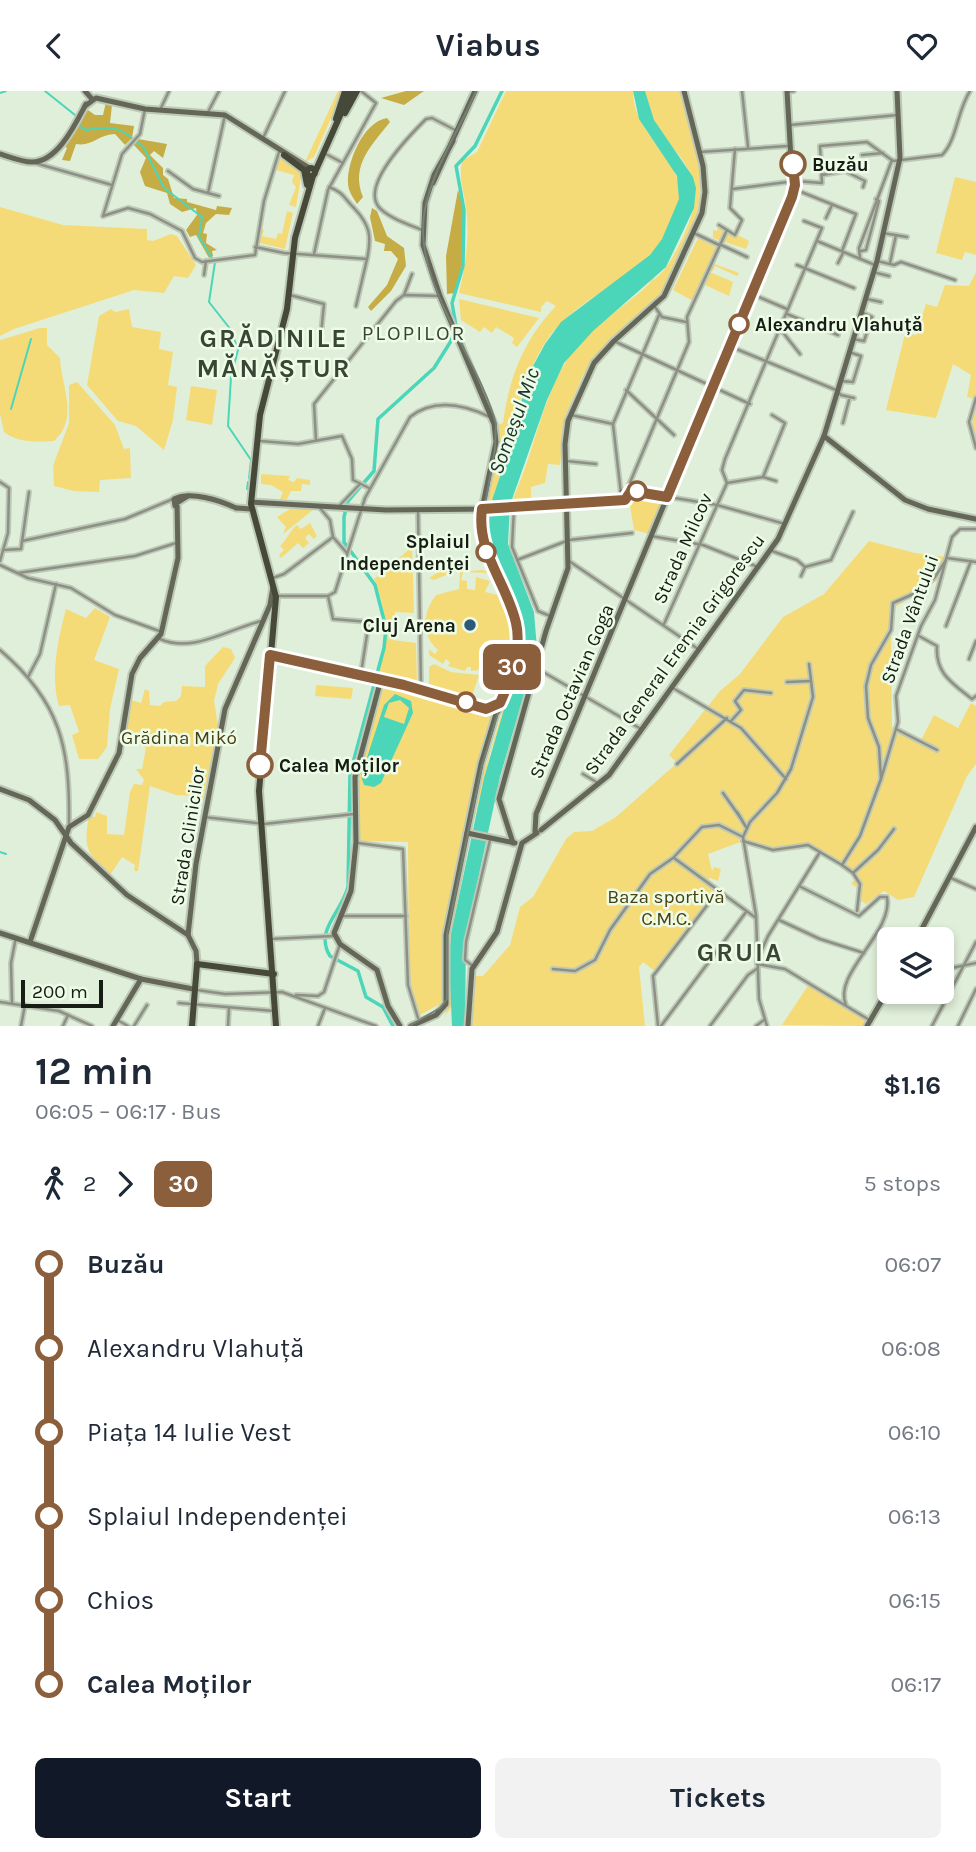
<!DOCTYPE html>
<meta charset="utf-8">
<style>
:root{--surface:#fff;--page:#f2f2f3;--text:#1f2937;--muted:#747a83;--accent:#111827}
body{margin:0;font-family:Karla,sans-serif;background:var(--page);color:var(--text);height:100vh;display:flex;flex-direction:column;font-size:26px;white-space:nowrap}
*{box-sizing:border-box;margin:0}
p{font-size:23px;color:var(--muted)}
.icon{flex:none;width:38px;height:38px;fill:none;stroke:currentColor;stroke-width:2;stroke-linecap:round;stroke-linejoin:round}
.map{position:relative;height:935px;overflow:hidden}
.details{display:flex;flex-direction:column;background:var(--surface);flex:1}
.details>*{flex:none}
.badge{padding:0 14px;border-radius:10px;font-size:24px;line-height:46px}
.fabs{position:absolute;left:877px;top:836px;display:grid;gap:14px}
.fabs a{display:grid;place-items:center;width:77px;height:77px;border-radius:10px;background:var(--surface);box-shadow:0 4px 10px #0003;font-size:35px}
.scale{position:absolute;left:21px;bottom:18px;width:82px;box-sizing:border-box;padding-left:7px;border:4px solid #171c15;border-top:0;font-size:19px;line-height:24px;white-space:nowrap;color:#171c15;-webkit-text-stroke:5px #edfce6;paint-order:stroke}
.map>.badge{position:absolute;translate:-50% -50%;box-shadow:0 0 0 4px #fff}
.legs{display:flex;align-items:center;gap:10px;height:77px;padding:0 35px;font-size:23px}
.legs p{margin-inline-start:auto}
.head{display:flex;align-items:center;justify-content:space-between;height:119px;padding:0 35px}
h1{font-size:38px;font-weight:700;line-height:52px}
.primary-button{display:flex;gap:14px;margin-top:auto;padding:14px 35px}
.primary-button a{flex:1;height:80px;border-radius:10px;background:var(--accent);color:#fff;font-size:28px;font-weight:700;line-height:80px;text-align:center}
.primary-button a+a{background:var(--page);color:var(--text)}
ul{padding:0 35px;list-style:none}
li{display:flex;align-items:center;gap:24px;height:84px;font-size:26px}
li i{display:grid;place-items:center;width:10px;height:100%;margin:0 9px;background:currentColor}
li i::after{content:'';width:18px;height:18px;margin:-9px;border:5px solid;border-radius:50%;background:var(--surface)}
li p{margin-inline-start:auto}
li:first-child i{background:linear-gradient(#0000 50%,currentColor 0)}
li:last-child i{background:linear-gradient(currentColor 50%,#0000 0)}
header{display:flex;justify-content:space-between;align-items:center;height:91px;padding:0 35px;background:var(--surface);font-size:32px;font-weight:700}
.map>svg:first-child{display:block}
</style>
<header><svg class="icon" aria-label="back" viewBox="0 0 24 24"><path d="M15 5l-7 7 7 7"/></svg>Viabus<svg class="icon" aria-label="heart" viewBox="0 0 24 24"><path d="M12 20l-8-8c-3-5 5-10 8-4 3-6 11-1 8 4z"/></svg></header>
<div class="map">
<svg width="976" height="935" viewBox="0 0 976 935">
<rect width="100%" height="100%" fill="#e0efd9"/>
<g fill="#f5db78">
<polygon points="338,0 343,0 314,66 305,71"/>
<path d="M506 0H633C632 42 683 69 680 105 672 179 586 195 549 246 515 294 512 362 490 415L486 408 498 355 497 334 503 332C509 287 524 248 556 215L547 210 541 216V221L459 202C465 178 469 150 467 125 466 106 458 90 462 70L477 61Z"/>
<path d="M645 0H682L702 84 697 127 661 205 607 252 583 284 565 326 560 374 548 373 545 392 531 396V407L514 410 510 414C533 368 539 316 565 272 584 238 625 217 652 190L647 192 663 170 653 189C667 180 675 162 683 146 721 66 653 65 645 0Z"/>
<polygon points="280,66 302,80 296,116 289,114 296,96 292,91 294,84 276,79"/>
<polygon points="955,86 976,91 976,164 965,161 962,169 936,162"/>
<polygon points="0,116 63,134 147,138 147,149 153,150 171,143 177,145 196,174 188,187 174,185 164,202 134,199 14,238 0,245"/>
<polygon points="287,120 293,122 285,158 256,151 258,137 264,139 262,145 276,148 278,142 282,143"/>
<polygon points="719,134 749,150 746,158 713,147 713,139 717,140"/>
<polygon points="698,147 718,157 712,172 739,182 737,185 715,175 713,180 709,179 693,210 673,199"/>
<polygon points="710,181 733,191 729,205 705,194"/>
<polygon points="976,181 976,351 972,336 975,308 967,306 971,284 953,273 936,327 886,319 905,243 916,244 926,213 937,216 945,194 969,195"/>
<polygon points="459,208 539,227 517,256 512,252 514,247 496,236 492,242 484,236 480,241 461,229"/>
<polygon points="111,218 115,221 129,218 132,236 161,241 159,258 173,261 168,294 177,296 173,329 164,359 136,335 118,330 87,294 99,225"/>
<path d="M40 237H47V254L60 267C61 295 80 327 54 350 37 351 18 352 4 341L0 323V249Z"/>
<polygon points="77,291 115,334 124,358 130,357 131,387 100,389 99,401 74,400 54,395 53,375 69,332 69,294"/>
<polygon points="191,295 217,299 212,334 186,329"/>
<polygon points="261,383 290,385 288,389 294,391 297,387 310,389 310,394 302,393 301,400 291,400 287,408 280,408 283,401 271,394 261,393"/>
<polygon points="631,404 662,409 649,443 634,439 629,409"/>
<polygon points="290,418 314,418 283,443 286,436 277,426"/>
<polygon points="488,423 496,468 520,525 524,550 512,594 512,613 502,628 490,663 474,737 482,686 517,574 522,547 519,528 488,450"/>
<path d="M310 432 317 445 314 448 309 443 305 447 309 452 303 457 298 452 281 467 279 464 284 459 280 455C288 448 289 440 297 434L301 438Z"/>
<polygon points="869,450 915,462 946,466 938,489 894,517 891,522 892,636 919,653 934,624 958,637 971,612 976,615 976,673 967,685 914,806 898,809 884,800 866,813 858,808 860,793 856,796 851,793 855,788 853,782 809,754 778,758 743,750 708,763 712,780 714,776 721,778 718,790 710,787 706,790 718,800 656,881 643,871 639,876 645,935 470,935 475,885 483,885 510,854 520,816 533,806 566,748 574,741 592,740 616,726 677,672 669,664 720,600 740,583 783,526 824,503"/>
<path d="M412 456 414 522 395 521 393 549 416 552 417 593 378 585C388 550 388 522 374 488Z"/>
<polygon points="467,471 463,477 434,489 429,487 440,480 431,478 431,472"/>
<path d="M482 479 490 481 495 489 490 482 463 481 461 489 467 490V498L475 499 476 486 490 490 485 501 498 504C501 525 528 531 506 562L509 565 500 572 501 576 471 580V576H467L465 580 448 575 450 571 446 568 443 573 429 564V558L435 563 438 559C419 542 424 520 436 504L459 498 460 481Z"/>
<path d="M95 517 110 526 94 569 119 578 110 618 107 656 98 668H79L72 644 79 641 70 614 59 615C50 584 58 548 66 518L86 527Z"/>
<path d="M223 556 231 558 235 567 218 593 214 610 218 634 203 709 199 705 176 704 150 695 138 780H134L135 774 122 766 110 784C87 762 83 758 89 725L95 726 96 721 107 725V743L124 744 130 701 134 693 142 694 144 689 136 678H142L146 657 126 647 131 609 141 612 145 598 149 600 150 614 160 615 164 611 176 610 181 605 182 595 205 596V575Z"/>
<polygon points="434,573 451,581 479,584 470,611 429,598 429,576"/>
<path d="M389 592 480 617 494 625 445 839V906L440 913 420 924 409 894 408 751 359 750C352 694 366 653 381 600Z"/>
<polygon points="316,594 353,597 351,608 315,605"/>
<polygon points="470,747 450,851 451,917 444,926 450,910 448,850"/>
<polygon points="809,893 866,929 864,935 782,934"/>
</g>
<g fill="#c6ac44">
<polygon points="406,0 424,0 404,14 381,7"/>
<path d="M106 11 112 14 110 32 134 35 132 47 125 54 115 43C99 43 92 56 76 53L70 70 62 69 67 57 64 55 88 19 95 24H103Z"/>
<path d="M387 27 390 31C372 54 350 74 363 106L357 113C353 106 348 100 348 92 347 71 363 31 387 27Z"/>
<polygon points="138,48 167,53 163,67 154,60 150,64 163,77 163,84 168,88 174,107 187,108 187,111 216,119 217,115 232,117 229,124 216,123 206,132 203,142 207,143 206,152 217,159 212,160 213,165 209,167 196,144 190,146 186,139 197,124 196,117 182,121 170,113 167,102 145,95 140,81 146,67 133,53"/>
<path d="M458 99C469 128 466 174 455 202L447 203 446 165Z"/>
<polygon points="372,117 377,120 387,145 404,157 406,175 391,200 371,220 368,216 387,194 398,168 391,160 384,160 385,153 375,150 370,126"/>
</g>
<g fill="#4bd6ba" fill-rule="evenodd">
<polygon points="633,0 645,0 654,29 693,86 696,97 694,117 666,176 593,240 564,272 547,309 510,414 508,453 534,521 537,558 500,686 466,844 465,935 452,935 449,870 451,843 484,687 524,550 520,526 490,453 488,434 491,412 512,350 527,286 545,253 561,231 650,164 662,148 679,108 677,85 639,28"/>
<path d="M395 603 411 610 413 622 381 692 374 696 364 694 361 685 384 614ZM400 609 409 617 404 633 384 626 389 612Z"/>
</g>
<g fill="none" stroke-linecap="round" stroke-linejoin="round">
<g stroke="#4bd6ba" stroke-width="2">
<polyline points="45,0 75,24"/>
<polyline points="0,2 6,0"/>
<path d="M78 35 87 39C105 35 119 35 133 48"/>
<polyline points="136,50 144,57 164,97 202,126 199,146 212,167"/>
<polyline points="215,171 209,211 231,239 238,259 232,282"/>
<polyline points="231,286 228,335 251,369 249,387"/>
<polyline points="11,318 31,248"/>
<polyline points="247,398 248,391"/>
<polyline points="0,761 6,763"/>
</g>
<path stroke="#4bd6ba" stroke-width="3.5" d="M393 935 383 916 366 906 358 880 330 865C314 839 342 821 348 796L350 683 384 557 386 537 375 494 344 451V426L348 410 374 380 378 328 434 277 451 250 456 235 452 212 463 175 464 119 456 75 475 55 502 0"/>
<g stroke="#bcc9b6" stroke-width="6">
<g id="street">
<polyline points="742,0 748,56"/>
<polyline points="787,1 794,0"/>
<polyline points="160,19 169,0"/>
<polyline points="208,21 219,0"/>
<polyline points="790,34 898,24"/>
<polyline points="264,45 285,0"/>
<polyline points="700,61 788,55"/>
<polyline points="324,62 343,72"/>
<polyline points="862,64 883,62"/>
<polyline points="35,72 112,94"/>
<polyline points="168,80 193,98 219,105"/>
<polyline points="822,84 845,80 865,90 863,96"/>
<path d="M329 96C343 101 344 107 354 117 370 134 372 145 367 168"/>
<path d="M733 98 795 90 822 92 820 55 867 51 893 70 942 64C957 49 957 20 970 0"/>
<polyline points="794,98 856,123 842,160"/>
<polyline points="208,102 225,24"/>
<polyline points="103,125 128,117 150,123 182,140 195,167 202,171 255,164 264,110 279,61"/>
<polyline points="103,125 122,63 140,43 145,18"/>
<polyline points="826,127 832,114"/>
<path d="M422 139C410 134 386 126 378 115 362 92 411 43 426 28L432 27 457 40"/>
<polyline points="727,139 735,144 742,129 730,117 735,58"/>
<polyline points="694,142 719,154"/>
<polyline points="883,142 907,146"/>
<polyline points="817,150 875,174"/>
<polyline points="719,153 747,166"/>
<polyline points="255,156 284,162 367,168 356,215"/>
<polyline points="861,160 866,159 879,110 876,108"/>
<polyline points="314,163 328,99 376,12 361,0"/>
<polyline points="860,168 859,157 892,69"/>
<polyline points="877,170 894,174 901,171 955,189"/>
<polyline points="838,172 843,162"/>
<polyline points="890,172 896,144"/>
<polyline points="797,174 854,197"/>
<polyline points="873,181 889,185"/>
<polyline points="204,184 206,170"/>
<polyline points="752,203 787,218"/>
<polyline points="290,204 324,213 321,243"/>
<polyline points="404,204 412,183"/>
<polyline points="867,208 881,211"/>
<polyline points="655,216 662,226 686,231"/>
<polyline points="787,223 838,244"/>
<polyline points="781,239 800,263"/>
<polyline points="853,248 864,250 872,226 861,221"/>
<polyline points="614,250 750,313"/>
<polyline points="729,255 836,299 841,304 854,307"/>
<polyline points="841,290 853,291 861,265 849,261"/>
<polyline points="626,299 674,344"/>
<polyline points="976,307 969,331 976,357"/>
<polyline points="571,324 613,333"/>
<polyline points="843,332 849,309"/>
<polyline points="316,349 314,313 396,210 404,204 440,205"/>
<polyline points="260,350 298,353 342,345 352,368 353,389 369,397"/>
<polyline points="566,370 596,373"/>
<polyline points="763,386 785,332 772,324"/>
<polyline points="0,391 9,397 8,442 0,470"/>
<polyline points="727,392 722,379 725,368 822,137 804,130"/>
<polyline points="727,392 763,386 776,390"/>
<polyline points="626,401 689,251 687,226 727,139 719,134"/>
<polyline points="621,403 613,333 659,224"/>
<polyline points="669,406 717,414 785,433"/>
<polyline points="340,414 360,393"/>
<polyline points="320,417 330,429 333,446 346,461"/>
<polyline points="514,417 512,456 538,520 550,525"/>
<polyline points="418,419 421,597"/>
<polyline points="651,445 703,454 758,476"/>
<polyline points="22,450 125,428 173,408"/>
<polyline points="3,459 21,458 29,401"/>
<polyline points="772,460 797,469 805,476"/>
<polyline points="947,467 976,471"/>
<polyline points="517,469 569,449 632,442"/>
<polyline points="569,470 698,558"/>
<polyline points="0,474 28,487 71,497 115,524 162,541"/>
<polyline points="805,476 831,469 853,421"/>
<polyline points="18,482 135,465 176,452"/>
<polyline points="801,485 805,476"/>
<polyline points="273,487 284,483 333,446"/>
<path d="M277 505H328L335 501 365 407 410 326C434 307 465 314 490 326"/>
<polyline points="328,505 333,528 369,531 361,582"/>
<polyline points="664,533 727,392"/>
<polyline points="946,535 971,470"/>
<path d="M919 545 937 555C935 582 952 592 972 608L976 605"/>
<path d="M160 548C193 563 230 537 262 530"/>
<path d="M0 559C61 611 70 657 69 733"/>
<polyline points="969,568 976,550"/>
<polyline points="538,578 641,638"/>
<polyline points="28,586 40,563 56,493"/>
<polyline points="787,591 811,590"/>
<polyline points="673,597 741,637 786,688"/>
<polyline points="731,630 741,619 735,610 744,599 771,602"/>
<polyline points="896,638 937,659"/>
<polyline points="677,673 727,627"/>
<polyline points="583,683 598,692"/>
<polyline points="881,688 898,631 896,605 921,535 935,509 952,446 960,438 976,438"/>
<polyline points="723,702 740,726"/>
<polyline points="737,721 746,736"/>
<polyline points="204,726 264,733 354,723"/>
<polyline points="743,750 773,759 808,754 842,774 853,782 860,793 857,820"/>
<polyline points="358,752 403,758 408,894 418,927"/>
<polyline points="674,767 756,827"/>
<polyline points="842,774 860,745 881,688 879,656 868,627 866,595 871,574 891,539 893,512 920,500 935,486 946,469"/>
<polyline points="853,782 878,759 894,738"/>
<polyline points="951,787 976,798"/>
<path d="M799 795 859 825 880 806H887C894 841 832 883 846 914"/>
<polyline points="343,825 406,825"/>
<polyline points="779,829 820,848 864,862"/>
<polyline points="270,848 333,845"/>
<polyline points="757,870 768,845 820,761"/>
<polyline points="757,873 785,878 871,930"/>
<polyline points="473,875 465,869 466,851 490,749"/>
<polyline points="553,878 575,880 595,869 610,839 650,783 673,767 702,736 719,734 743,746"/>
<polyline points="942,879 976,872"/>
<polyline points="197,899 225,903 282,901 376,935"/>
<polyline points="296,904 318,905 324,901 340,853"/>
<polyline points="0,911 59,920 92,935"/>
<polyline points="12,912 11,872 16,846"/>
<polyline points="179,912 274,920"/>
<polyline points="119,930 128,935"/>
<polyline points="21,935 25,914"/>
<polyline points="63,935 68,924"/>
<polyline points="134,935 147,914"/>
<polyline points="228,935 229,917"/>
<polyline points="318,935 325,917"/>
<polyline points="658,935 653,885 718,800"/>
<polyline points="661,935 746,821"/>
<polyline points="710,935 748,884 758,877"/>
<polyline points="756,935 764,929"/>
<polyline points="767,935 759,908 756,824 743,746 750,731 777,702 791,678 813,606 809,573"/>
<polyline points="932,935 976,851"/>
<polyline points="958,935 976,898"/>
</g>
</g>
<g stroke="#bcc9b6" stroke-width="9">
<g id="secondary">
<polyline points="85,0 92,8"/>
<polyline points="85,15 96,7 145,18 225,24 311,78"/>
<path d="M0 63C10 66 22 71 32 71 58 71 76 32 86 13"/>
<polyline points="433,92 475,0"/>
<polyline points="824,345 905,409 928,418 976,428"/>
<polyline points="628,403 626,408 621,407 622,401 667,406"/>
<polyline points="251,411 386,419 491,418 621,407"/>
<path d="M175 415 174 408C191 400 219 409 236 417"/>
<polyline points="237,417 251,418"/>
<polyline points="270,564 404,594 498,620"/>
<polyline points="381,588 355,686 356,751 351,800 334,842 340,853 377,879 388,915 400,935"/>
<polyline points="0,698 29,709 55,729 71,752 127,804 188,844"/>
<polyline points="541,739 609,684 778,448 824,345 877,170 900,67 897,0"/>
<polyline points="535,741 536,723 793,102 787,0"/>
<polyline points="467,742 515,752"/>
<polyline points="513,752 499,708 546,540 568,477 565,353 568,330 594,272 614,250 664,205 702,122 705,101 703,75 684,0"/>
<polyline points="0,842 141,888 193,898"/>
<polyline points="188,844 196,773 225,618 270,514 273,496"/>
<polyline points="188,844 196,860 197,873"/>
<polyline points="916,849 976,736"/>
<polyline points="30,851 69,736 88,724 119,662 132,583 140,567 161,543 178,467 177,412 188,405"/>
<polyline points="113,935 141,888"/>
<polyline points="411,935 436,924 446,913 446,844 481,673 518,549 514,525 481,442 482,418 496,351 494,333 440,205 423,154 425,112 434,84 453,50"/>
<polyline points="468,935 472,878 497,841 522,752 537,742"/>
<polyline points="867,935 889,897"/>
</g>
</g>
<g stroke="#bcc9b6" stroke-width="10">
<g id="primary">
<polyline points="345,22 357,0"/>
<polyline points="336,28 345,0"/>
<polyline points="284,64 304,79 307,94"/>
<circle cx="311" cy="81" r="4"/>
<polyline points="315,81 351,0"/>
<polyline points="192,935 197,873 274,883"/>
<polyline points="276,935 259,700 276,506 251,413 260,324 287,218 295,147 313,85"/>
</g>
</g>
<use href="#street" stroke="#8e9086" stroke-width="2.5"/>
<use href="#secondary" stroke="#646658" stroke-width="5"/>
<use href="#primary" stroke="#464938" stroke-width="6"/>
<path stroke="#778173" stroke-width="2" d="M409 935 440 917 447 908V843L482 674 517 560V530L486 460 481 436 495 358 496 333C479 268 410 187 425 118 433 77 460 38 476 0"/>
</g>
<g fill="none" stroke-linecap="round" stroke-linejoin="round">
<g stroke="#fff" stroke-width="16">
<path id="line-1" d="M260 674 270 564 404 594 486 618 500 612C510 590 522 557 516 532 507 492 476 461 482 418L625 409 631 400 667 406 792 106 795 94 793 73"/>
</g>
<use href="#line-1" stroke="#8b5e3c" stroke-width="10"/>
</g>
<g fill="#fff" stroke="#8b5e3c" stroke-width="3.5">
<circle cx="793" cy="73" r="12"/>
<circle cx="739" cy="233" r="9"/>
<circle cx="637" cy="400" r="9"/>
<circle cx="486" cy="461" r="9"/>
<circle cx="466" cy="611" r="9"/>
<circle cx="260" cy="674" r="12"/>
</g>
<circle fill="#2b5b79" stroke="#edfce6" stroke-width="2.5" cx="470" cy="534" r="7"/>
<g text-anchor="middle" stroke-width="5" stroke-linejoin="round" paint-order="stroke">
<g font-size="19" font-weight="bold" fill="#171c15" stroke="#edfce6" text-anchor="start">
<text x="812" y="80">Buzău</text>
<text x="755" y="240">Alexandru Vlahuță</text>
<text x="470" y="457" text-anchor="end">Splaiul<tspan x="470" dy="22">Independenței</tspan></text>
<text x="279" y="681">Calea Moților</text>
</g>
<g font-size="19" fill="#171c15" stroke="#edfce6">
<text transform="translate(682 457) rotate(-66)" y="7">Strada Milcov</text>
<text transform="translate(909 528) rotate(-70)" y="7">Strada Vântului</text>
<text transform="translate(674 563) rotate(-54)" y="7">Strada General Eremia Grigorescu</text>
<text transform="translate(571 600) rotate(-67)" y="7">Strada Octavian Goga</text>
<text transform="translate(187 745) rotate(-81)" y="7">Strada Clinicilor</text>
</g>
<g font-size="19" font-weight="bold" fill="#171c15" stroke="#edfce6" text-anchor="end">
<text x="456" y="541">Cluj Arena</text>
</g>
<g font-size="19" fill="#4b4015" stroke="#edfce6">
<text x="179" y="653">Grădina Mikó</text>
<text x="666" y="812">Baza sportivă<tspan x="666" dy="22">C.M.C.</tspan></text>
</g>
<g font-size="21" letter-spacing="2" fill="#3a4635" stroke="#edfce6">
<text x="414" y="249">PLOPILOR</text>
</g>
<g font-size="21" font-style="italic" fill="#1c332e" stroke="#edfce6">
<text transform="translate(514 330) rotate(-70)" y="7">Someșul Mic</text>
</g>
<g font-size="26" font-weight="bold" letter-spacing="2" fill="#3a4635" stroke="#edfce6">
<text x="274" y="256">GRĂDINILE<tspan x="274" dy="30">MĂNĂȘTUR</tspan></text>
<text x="740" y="870">GRUIA</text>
</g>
</g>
</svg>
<div class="fabs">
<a><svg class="icon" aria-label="layers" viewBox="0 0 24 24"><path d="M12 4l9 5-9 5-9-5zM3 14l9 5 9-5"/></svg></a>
</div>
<div class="scale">200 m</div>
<b class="badge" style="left:512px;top:576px;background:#8b5e3c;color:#fff">30</b>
</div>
<section class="details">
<div class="head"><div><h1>12 min</h1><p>06:05 – 06:17 · Bus</p></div><b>$1.16</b></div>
<div class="legs"><svg class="icon" aria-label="walk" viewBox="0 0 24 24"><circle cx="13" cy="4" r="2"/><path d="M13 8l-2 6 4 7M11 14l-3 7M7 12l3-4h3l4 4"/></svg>2<svg class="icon" aria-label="forward" viewBox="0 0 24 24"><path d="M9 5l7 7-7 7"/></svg><b class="badge" style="background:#8b5e3c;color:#fff">30</b><p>5 stops</p></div>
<ul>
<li><i style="color:#8b5e3c"></i><b>Buzău</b><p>06:07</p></li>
<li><i style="color:#8b5e3c"></i><span>Alexandru Vlahuță</span><p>06:08</p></li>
<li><i style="color:#8b5e3c"></i><span>Piața 14 Iulie Vest</span><p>06:10</p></li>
<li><i style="color:#8b5e3c"></i><span>Splaiul Independenței</span><p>06:13</p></li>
<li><i style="color:#8b5e3c"></i><span>Chios</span><p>06:15</p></li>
<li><i style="color:#8b5e3c"></i><b>Calea Moților</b><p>06:17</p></li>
</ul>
<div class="primary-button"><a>Start</a><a>Tickets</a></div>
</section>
